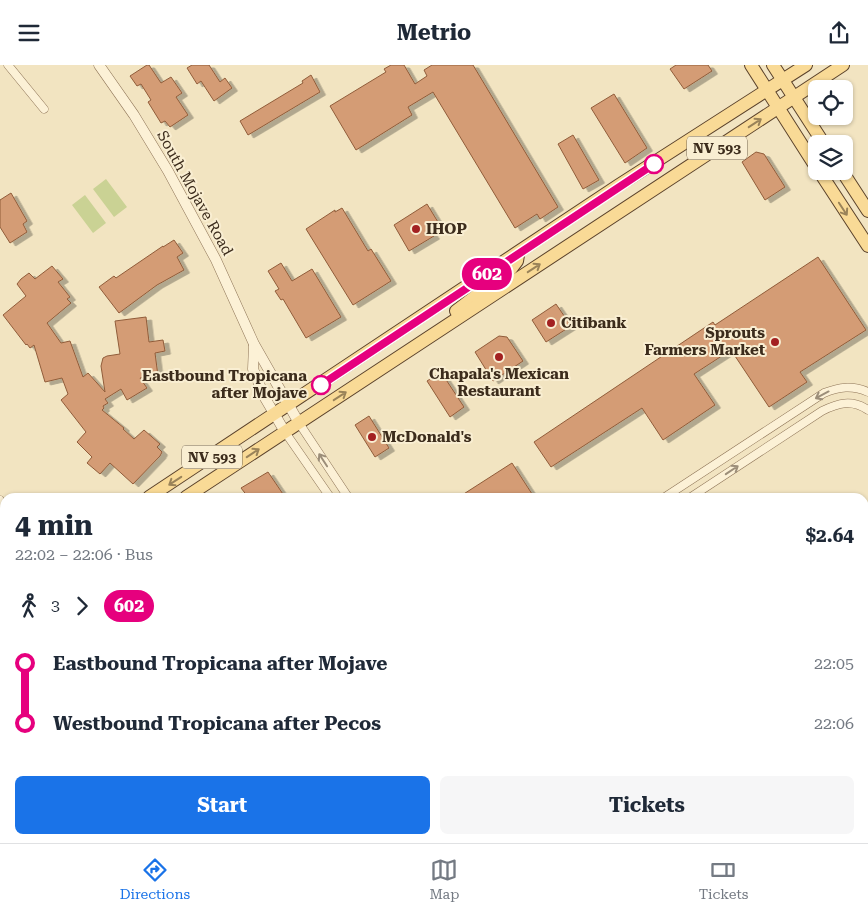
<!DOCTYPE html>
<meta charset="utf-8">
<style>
:root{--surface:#fff;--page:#f6f6f7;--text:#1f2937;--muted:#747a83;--line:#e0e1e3;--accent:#1a73e8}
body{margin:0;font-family:"Roboto Serif",serif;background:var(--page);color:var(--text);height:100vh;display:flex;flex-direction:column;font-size:19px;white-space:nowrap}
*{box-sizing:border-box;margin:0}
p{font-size:16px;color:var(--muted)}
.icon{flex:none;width:28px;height:28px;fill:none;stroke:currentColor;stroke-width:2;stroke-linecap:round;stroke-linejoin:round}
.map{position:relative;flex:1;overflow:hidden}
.panel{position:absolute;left:0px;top:428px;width:869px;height:351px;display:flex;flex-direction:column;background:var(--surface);border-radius:15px 15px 0 0;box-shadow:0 1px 4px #0004}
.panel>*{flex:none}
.badge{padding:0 10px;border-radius:16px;font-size:18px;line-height:32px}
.fabs{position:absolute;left:808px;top:15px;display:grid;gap:10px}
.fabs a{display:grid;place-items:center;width:45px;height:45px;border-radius:8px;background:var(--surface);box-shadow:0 1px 4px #0004;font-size:25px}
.map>.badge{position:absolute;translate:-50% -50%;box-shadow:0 0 0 2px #fff}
.legs{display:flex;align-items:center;gap:8px;height:55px;padding:0 15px;font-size:16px}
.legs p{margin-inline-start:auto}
.head{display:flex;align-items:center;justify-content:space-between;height:85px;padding:0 15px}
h1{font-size:28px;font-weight:700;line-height:38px}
.action{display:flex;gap:10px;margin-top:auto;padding:10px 15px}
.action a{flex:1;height:58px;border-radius:8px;background:var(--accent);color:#fff;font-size:20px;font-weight:700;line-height:58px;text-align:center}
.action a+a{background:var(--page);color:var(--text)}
ul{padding:0 15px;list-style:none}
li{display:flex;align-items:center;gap:18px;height:60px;font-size:19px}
li i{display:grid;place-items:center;width:8px;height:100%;margin:0 6px;background:currentColor}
li i::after{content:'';width:12px;height:12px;margin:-6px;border:4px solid;border-radius:50%;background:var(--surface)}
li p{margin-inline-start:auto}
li:first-child i{background:linear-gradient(#0000 50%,currentColor 0)}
li:last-child i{background:linear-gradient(currentColor 50%,#0000 0)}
header{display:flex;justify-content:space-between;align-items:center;height:65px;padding:0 15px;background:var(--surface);font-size:22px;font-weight:700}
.menu{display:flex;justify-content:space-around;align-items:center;height:70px;border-top:1px solid var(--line);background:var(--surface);font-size:14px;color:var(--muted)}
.menu a{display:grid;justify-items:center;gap:2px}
.menu .on{color:var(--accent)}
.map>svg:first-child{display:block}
</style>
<header><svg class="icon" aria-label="menu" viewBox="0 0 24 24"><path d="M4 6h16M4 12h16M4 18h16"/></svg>Metrio<svg class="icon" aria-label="share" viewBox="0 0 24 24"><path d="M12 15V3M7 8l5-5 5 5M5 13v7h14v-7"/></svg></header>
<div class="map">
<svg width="868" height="778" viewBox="0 0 868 778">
<defs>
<filter id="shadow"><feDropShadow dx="5.5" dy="3" stdDeviation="0" flood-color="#0004"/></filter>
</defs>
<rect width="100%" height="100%" fill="#f2e4c1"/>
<g fill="#cad294">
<polygon points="106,114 127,142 114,152 93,124"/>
<polygon points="85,130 106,158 93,168 72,140"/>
</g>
<g fill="#d49c74" stroke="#905c3a" filter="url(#shadow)">
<polygon points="147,0 149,0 161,18 171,12 182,28 176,32 188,50 170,62 165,56 161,58 148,37 151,35 141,19 137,21 130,11"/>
<polygon points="192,0 209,0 220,17 225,13 232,23 214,36 201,16 197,19 187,3"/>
<polygon points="391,0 404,0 415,19 427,11 424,5 432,0 473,0 558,142 540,154 537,149 515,163 433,27 408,42 412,50 356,85 330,41 386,7 384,4"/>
<polygon points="676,0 708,0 712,6 684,24 670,4"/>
<polygon points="311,10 320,27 248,70 240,56 303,18 302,16"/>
<polygon points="614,29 647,83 625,98 591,43"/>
<polygon points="573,70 599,115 583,124 558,79"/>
<polygon points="756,87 764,89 785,122 765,135 742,97"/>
<polygon points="11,128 27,156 23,159 27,167 10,178 0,162 0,135"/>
<polygon points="427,139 441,162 431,167 434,171 409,186 394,160"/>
<polygon points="342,143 368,186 371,184 391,216 353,240 306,164 335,145 335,147"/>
<polygon points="174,175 183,188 177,192 184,205 157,220 119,248 99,222 114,211 116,213 163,181 163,182"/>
<polygon points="818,192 866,265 800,307 807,317 769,342 731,285 694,309 715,340 663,375 642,343 551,402 534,377 713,257 715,260"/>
<polygon points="281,198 292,216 312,204 341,252 306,273 283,234 281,235 275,226 279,224 268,206"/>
<polygon points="52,201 63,214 58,217 70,232 67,234 71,238 47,258 61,278 70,276 83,312 88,308 105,327 101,301 103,293 107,291 120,289 115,256 146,252 149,277 163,275 165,286 155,288 158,311 140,313 147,323 127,335 121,324 105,334 108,338 103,341 104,343 102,345 124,363 123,364 134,374 144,365 160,379 157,382 162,387 160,391 133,419 110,398 100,409 87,398 92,392 77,377 86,367 61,335 68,329 62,313 45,317 34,280 30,283 27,279 26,280 3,250 26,231 17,219 21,214 29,208 35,214"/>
<polygon points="556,239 571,261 546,277 532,255"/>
<polygon points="499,271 507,272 523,296 493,316 475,287"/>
<polygon points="441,307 464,342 450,352 427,316"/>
<polygon points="369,351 389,383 375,392 355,360"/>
<polygon points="512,398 534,432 459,432"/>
<polygon points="268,407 285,432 248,432 241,423"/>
</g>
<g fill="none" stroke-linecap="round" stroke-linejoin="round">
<g stroke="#8e7457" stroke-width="9">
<g id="minor">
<polyline points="8,0 44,44"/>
<polyline points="299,358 348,432"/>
<polyline points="285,367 330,432"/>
<path d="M665 432 824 328C839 322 852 320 868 327"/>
<path d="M691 432 822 346C838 338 852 334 868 345"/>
<polyline points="0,435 5,445"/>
<polyline points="0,503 5,500"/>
<polyline points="826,774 829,778"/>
<polyline points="451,778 458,774"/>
</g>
</g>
<g stroke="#8e7457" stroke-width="11">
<g id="tertiary">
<polyline points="99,0 134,50 168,106 216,195 254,279 299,358"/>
<polyline points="254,280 253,304 265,333 285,367"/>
</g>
</g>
<g stroke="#5b422b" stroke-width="14">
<g id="primary">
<polyline points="751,0 816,102"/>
<polyline points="773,0 824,79"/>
<polyline points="819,106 868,181"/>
<polyline points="842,106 868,146"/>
<polyline points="456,246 511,204 517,196 518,190"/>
<polyline points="149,432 619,120 806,0"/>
<polyline points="186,432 843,0"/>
<polyline points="0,530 5,526"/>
<polyline points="0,554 5,551"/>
</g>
</g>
<use href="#minor" stroke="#fcf1d6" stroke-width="8"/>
<use href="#tertiary" stroke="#fcf1d6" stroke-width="10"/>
<use href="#primary" stroke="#f9da96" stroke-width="12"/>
</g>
<defs><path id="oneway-shaft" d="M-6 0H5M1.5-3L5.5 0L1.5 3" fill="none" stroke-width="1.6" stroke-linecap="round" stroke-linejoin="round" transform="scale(1.25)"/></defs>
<g stroke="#9a8359">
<use href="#oneway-shaft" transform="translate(755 58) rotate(-33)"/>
<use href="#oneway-shaft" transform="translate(843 144) rotate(57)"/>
<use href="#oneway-shaft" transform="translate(534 203) rotate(-33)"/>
<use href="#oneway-shaft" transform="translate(340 331) rotate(-33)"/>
<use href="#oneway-shaft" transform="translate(253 388) rotate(-34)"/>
<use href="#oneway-shaft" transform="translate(175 416) rotate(147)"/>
</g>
<g stroke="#9c8e79">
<use href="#oneway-shaft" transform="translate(822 330) rotate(152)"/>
<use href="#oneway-shaft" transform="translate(323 395) rotate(-123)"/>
<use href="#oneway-shaft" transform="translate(732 405) rotate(-34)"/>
</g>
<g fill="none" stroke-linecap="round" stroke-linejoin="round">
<g stroke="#fff" stroke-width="11">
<polyline id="line-1" points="321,320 654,99"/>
</g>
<use href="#line-1" stroke="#e6007e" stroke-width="8"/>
</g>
<g fill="#fff" stroke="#e6007e" stroke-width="2.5">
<circle cx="654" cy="99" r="9"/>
<circle cx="321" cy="320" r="9"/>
</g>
<g fill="#a32121" stroke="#f9eed2" stroke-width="2">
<circle cx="416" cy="164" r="5"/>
<circle cx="551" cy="258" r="5"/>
<circle cx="775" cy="277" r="5"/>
<circle cx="499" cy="292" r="5"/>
<circle cx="372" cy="372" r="5"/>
</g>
<g text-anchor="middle" stroke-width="4" stroke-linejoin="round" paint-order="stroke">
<g fill="#f9eed2" stroke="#756653" stroke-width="1">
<rect x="687" y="71.5" width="60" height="23" rx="4"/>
<rect x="182" y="380.5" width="60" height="23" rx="4"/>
</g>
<g font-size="14" font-weight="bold" fill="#3c2c1c">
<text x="717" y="88">NV 593</text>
<text x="212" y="397">NV 593</text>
</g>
<g font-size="15" fill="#3c2c1c" stroke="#f9eed2">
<text transform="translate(195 128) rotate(61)" y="5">South Mojave Road</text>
</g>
<g font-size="15" font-weight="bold" fill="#3c2c1c" stroke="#f9eed2" text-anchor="start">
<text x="426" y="169">IHOP</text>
<text x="561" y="263">Citibank</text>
<text x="765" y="273" text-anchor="end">Sprouts<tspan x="765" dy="17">Farmers Market</tspan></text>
<text x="499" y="314" text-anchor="middle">Chapala's Mexican<tspan x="499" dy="17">Restaurant</tspan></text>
<text x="382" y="377">McDonald's</text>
</g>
<g font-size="15" font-weight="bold" fill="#3c2c1c" stroke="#f9eed2" text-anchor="end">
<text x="307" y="316">Eastbound Tropicana<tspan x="307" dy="17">after Mojave</tspan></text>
</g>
</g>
</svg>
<div class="fabs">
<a><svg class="icon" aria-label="locate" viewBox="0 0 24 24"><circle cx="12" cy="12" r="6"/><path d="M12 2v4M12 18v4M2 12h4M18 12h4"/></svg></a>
<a><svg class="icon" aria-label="layers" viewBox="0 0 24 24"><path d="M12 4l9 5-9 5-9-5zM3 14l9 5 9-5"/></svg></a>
</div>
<b class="badge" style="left:487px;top:209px;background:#e6007e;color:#fff">602</b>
<section class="panel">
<div class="head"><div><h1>4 min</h1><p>22:02 – 22:06 · Bus</p></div><b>$2.64</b></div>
<div class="legs"><svg class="icon" aria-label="walk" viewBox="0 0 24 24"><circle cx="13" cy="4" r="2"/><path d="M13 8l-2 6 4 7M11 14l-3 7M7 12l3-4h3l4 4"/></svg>3<svg class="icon" aria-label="forward" viewBox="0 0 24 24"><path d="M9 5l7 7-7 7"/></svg><b class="badge" style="background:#e6007e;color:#fff">602</b></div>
<ul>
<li><i style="color:#e6007e"></i><b>Eastbound Tropicana after Mojave</b><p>22:05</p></li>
<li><i style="color:#e6007e"></i><b>Westbound Tropicana after Pecos</b><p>22:06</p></li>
</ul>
<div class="action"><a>Start</a><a>Tickets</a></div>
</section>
</div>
<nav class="menu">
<a class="on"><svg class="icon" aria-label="directions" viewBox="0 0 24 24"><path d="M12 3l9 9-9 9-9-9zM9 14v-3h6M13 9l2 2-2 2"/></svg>Directions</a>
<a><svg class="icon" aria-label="map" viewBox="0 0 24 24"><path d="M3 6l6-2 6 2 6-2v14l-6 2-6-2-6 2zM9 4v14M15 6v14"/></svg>Map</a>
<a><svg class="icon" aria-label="tickets" viewBox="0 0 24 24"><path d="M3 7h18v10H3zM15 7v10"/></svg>Tickets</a>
</nav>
